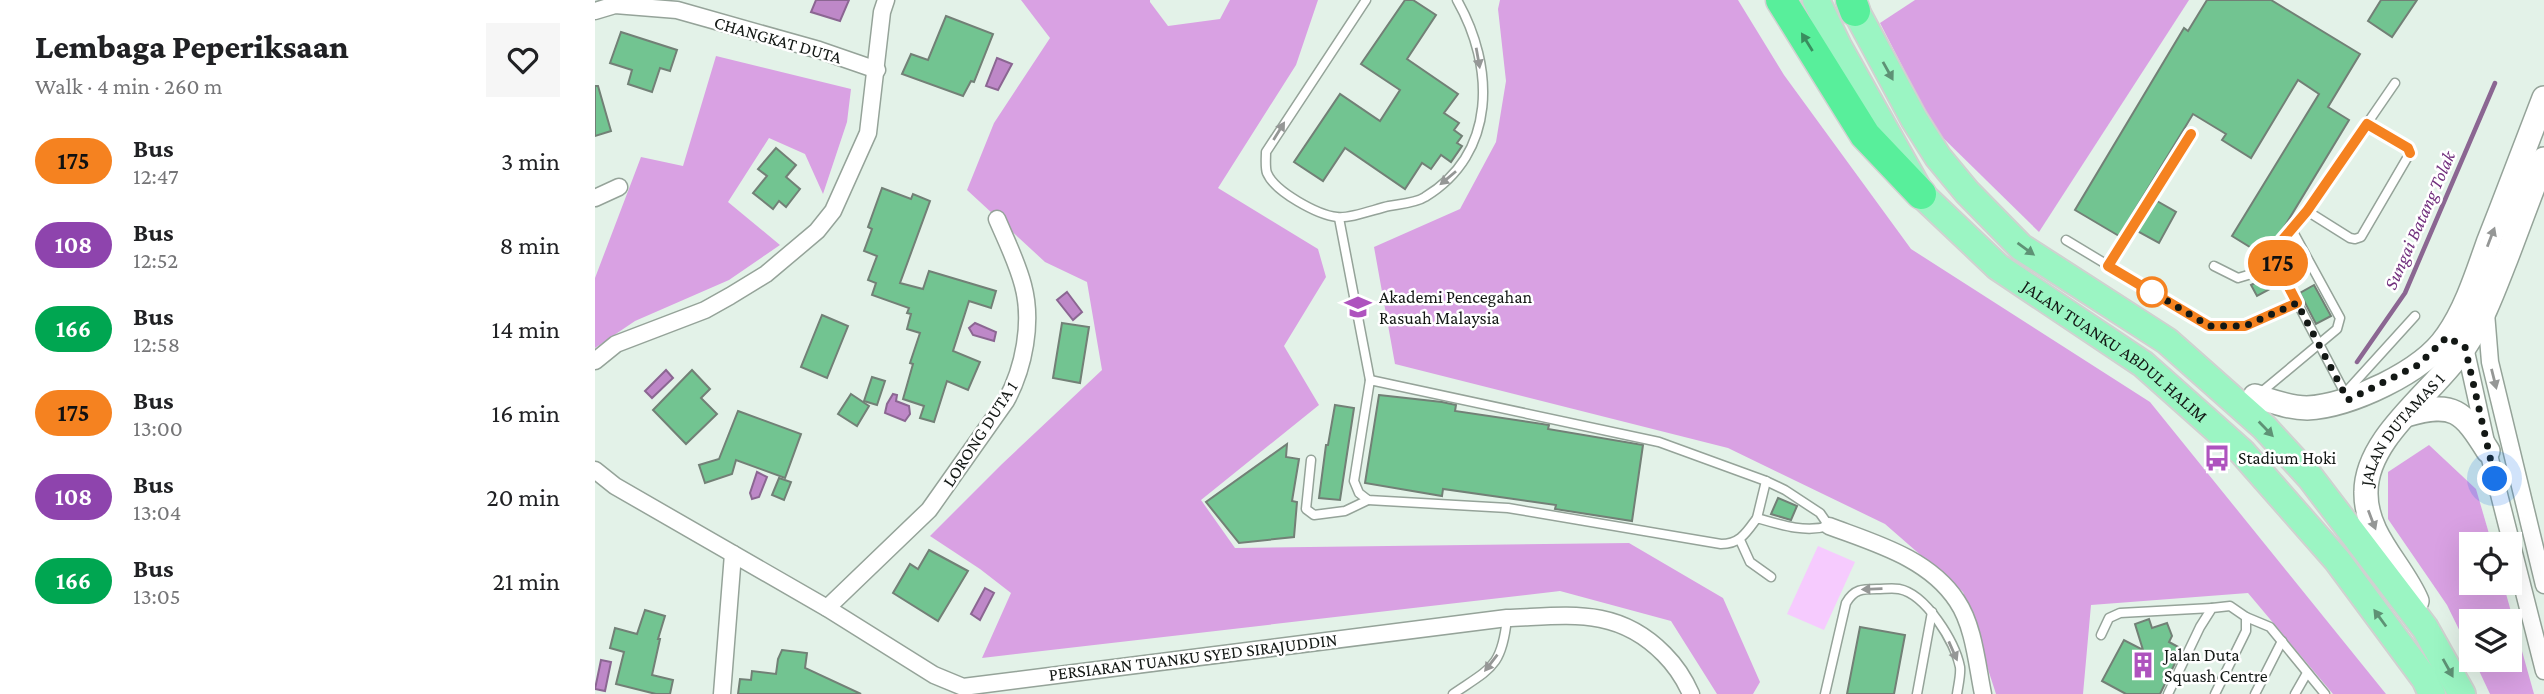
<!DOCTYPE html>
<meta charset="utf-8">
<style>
:root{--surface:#fff;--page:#f6f6f6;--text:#202124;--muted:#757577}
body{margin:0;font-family:"Crimson Pro",serif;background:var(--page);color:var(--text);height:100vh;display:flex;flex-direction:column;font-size:26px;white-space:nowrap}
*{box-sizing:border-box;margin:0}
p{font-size:23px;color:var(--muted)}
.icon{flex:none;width:38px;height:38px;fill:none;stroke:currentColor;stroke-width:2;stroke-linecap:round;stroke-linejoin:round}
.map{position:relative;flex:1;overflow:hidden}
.details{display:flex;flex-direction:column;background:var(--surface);width:595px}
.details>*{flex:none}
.badge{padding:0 14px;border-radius:23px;font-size:24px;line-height:46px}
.buttons{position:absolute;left:1864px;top:532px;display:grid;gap:14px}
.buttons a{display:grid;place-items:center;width:63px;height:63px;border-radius:0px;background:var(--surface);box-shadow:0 7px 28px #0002;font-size:35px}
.you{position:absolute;width:35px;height:35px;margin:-18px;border:5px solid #fff;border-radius:50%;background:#1a73e8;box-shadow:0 0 0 10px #1a73e833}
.map>.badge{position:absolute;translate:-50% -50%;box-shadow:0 0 0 4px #fff}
.round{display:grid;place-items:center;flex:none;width:74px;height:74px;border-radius:0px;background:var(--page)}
.headline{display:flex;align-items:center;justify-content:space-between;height:119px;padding:0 35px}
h1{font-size:33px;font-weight:800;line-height:52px}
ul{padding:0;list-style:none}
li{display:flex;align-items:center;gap:21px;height:84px;padding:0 35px}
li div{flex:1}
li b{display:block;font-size:26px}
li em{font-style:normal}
li .badge{min-width:77px;font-weight:700;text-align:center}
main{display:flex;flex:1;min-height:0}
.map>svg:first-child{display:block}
</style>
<main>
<section class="details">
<div class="headline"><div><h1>Lembaga Peperiksaan</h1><p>Walk · 4 min · 260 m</p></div><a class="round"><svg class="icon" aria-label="heart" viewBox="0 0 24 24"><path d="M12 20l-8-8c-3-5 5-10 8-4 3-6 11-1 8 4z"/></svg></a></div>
<ul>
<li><span class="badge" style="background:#f58220;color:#111">175</span><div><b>Bus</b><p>12:47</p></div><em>3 min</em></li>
<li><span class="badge" style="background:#8e44ad;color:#fff">108</span><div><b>Bus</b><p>12:52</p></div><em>8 min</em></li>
<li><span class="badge" style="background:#00a651;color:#fff">166</span><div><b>Bus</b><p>12:58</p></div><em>14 min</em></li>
<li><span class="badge" style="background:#f58220;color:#111">175</span><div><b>Bus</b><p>13:00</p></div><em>16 min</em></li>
<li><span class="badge" style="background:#8e44ad;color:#fff">108</span><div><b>Bus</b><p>13:04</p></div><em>20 min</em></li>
<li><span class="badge" style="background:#00a651;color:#fff">166</span><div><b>Bus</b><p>13:05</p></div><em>21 min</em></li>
</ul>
</section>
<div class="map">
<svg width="1949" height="694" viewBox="0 0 1949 694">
<rect width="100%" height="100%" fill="#e3f2e8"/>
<polygon fill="#f6cbfe" points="1223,546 1260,562 1229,630 1192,614"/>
<g fill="#d9a1e3">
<polygon points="426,0 555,0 555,2 573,26 625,19 635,0 723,0 701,65 623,188 723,249 731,277 689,346 724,405 606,500 640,548 1034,543 1128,598 1165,682 1158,694 1122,694 1076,621 965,591 387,658 416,593 385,569 335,536 407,464 507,370 492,282 450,262 372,190 399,123 455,38"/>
<polygon points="905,0 1143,0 1189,75 1316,249 1555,402 1791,694 1738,694 1653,593 1496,605 1488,694 1401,694 1368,592 1290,524 1133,448 800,364 779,247 865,209 901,142 911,81 903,9"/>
<polygon points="1320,0 1594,0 1444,232 1340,130 1285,23"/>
<polygon points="121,56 256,89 252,122 228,194 210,154 174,138 133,202 185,245 134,280 40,321 0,348 0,278 46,157 88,166"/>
<polygon points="1834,445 1881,489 1897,544 1876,544 1876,583 1908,583 1939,694 1895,694 1879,660 1914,660 1914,621 1876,621 1876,654 1852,605 1793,519 1793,472"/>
</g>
<g fill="#be88c8" stroke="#8b6692" stroke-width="2">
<polygon points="221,0 254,0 245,21 216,12"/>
<polygon points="402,58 417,64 403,90 391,86"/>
<polygon points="472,292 487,312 478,320 462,300"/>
<polygon points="380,323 401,332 399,341 378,335 374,328"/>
<polygon points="71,370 78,378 57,398 50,391"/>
<polygon points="298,394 302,395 301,401 314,406 315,414 310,421 290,413 292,404"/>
<polygon points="162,472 172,477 164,497 157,499 155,493"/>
<polygon points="390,588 399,593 385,620 376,614"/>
<polygon points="6,660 16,662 10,691 0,689"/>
</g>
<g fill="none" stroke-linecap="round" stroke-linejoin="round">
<polyline stroke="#8b6692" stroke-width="4.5" points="1762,362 1810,293 1900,83"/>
</g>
<g fill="#72c491" stroke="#728076" stroke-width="2">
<polygon points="810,0 818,0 841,15 812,59 863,94 849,113 864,123 859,130 867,136 862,143 867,146 856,162 846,155 836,169 827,163 810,189 750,148 728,181 699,162 745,94 785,121 805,90 766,64"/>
<polygon points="1612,0 1676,0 1765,54 1733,107 1754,120 1671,257 1637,236 1724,94 1703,80 1656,158 1627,140 1631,134 1598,114 1524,236 1480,210 1589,28 1593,31"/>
<polygon points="1786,0 1822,0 1797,37 1773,21"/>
<polygon points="351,16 398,34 379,82 376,81 368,96 307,74 316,54 333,60"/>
<polygon points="26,32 82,50 75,71 65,68 57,92 33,84 37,70 15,63"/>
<polygon points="0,86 3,86 16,131 0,136"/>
<polygon points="181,148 201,165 191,177 205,189 191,207 184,201 178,209 158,193 172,176 163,169"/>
<polygon points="287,188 316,199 318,194 335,201 305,283 328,289 334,271 401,291 396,308 374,301 358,351 385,362 373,390 352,381 339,422 325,418 329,406 308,399 318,364 315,363 325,333 312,329 316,314 312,313 314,308 277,295 281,283 273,280 282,256 269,251 277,229 273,227"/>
<polygon points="1562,201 1581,212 1564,243 1542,231"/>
<polygon points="1678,274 1684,284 1662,296 1656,285"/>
<polygon points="1719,285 1736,316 1721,324 1705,293"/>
<polygon points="227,315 253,326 232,378 206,367"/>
<polygon points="467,323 494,327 485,383 458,378"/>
<polygon points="97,370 115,389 106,398 122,414 91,444 58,410"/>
<polygon points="277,377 290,381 282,405 269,401"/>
<polygon points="256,394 274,406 262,426 243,414"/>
<polygon points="784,395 847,402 861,405 860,411 954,425 953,429 1048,445 1037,521 960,509 961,505 848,489 847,496 770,483"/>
<polygon points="740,405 759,408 745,500 724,498 731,445 733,445"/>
<polygon points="143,411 206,434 190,478 141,460 137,474 110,483 104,465 124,459"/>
<polygon points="692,444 691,457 704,459 697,501 702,502 699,537 644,543 611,502"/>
<polygon points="184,478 196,482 189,500 177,495"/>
<polygon points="1183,498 1202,506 1196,520 1176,514"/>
<polygon points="334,550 373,571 343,621 298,593 315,564 323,569"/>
<polygon points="50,610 70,616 63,639 65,639 57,675 78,680 75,694 61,694 21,684 29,652 15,648 20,628 42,634"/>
<polygon points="1554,619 1557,628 1572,623 1577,636 1574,642 1587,649 1565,694 1531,694 1507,681 1529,640 1548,650 1540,624"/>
<polygon points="1265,627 1310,635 1299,694 1252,694"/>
<polygon points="187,650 212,653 210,668 266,694 143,694 145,679 156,680 157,671 181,674 183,659"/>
</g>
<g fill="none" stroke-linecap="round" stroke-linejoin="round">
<g stroke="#95a399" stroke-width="11">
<g id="lane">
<path d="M771 0 671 152C671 158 670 168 672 173 680 192 723 215 742 217 755 219 780 209 794 206 805 204 821 203 830 197 902 153 900 67 862 0"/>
<polyline points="1712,211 1755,238 1760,239 1766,237 1815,153 1813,148 1772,124"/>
<polyline points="744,218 775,380"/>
<path d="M1697 230C1685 243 1681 249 1683 266L1752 397"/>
<polyline points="1471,240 1614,326 1650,326 1702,303"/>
<polyline points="1513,266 1596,133"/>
<polyline points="1619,266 1643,278 1683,266"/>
<path d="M775 380 1064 442 1171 481 1190 490 1225 513 1234 526C1210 533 1186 525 1162 518 1151 533 1145 544 1126 544L913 508 773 500 764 493 759 481Z"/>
<polyline points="1751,392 1820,316"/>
<polyline points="1664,394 1742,329 1745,318 1697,230 1712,211 1800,83"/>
<polyline points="716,460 711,509 719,515 750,511 773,500"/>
<polyline points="1162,518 1171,481"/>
<polyline points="1145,540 1155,562 1176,577"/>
<polyline points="1651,617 1675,627 1730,694"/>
<polyline points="1506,635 1514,618 1525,613 1617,608"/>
<path d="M858 694C896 668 907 667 912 618"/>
<path d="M1230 694 1251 603C1259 589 1267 589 1282 589 1289 589 1298 588 1304 589 1331 594 1360 642 1365 667 1366 675 1363 686 1362 694"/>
<polyline points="1322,694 1337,612"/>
<polyline points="1573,694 1605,627 1617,608 1635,606 1651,617 1651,631 1620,694"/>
<polyline points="1660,694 1687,641"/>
<polyline points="1700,694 1712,673"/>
</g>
</g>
<g stroke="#95a399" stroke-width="19">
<g id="street">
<polyline points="0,11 20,5 82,10 224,50 282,70"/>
<polyline points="0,198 24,187"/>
<polyline points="1891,313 1895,362 1949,585"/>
<polyline points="1864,344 1870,347 1893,451 1949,671"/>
<polyline points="0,361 21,344 110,310 135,296 171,274 222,231 238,211 273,133 287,12 291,0"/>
<path d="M0 470 20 486 232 608 339 675 368 687 912 618C973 616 1022 606 1069 654 1081 666 1089 678 1096 694"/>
<path d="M1234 526C1279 543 1334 558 1362 601 1379 626 1382 665 1388 694"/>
<path d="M232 608 334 510 411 401C429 368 438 322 428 285 422 262 411 240 402 219"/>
<polyline points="127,694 138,554"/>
</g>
</g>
<g stroke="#95a399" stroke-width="26">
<g id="secondary">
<path d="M1660 396C1677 401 1694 408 1712 408 1755 406 1828 372 1852 336 1871 309 1882 274 1893 243 1912 195 1930 147 1949 98"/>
<path d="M1811 415C1859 401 1868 411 1893 451"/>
<path id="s1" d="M1822 601C1807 565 1770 535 1771 492 1771 436 1842 390 1871 345 1889 318 1899 289 1911 259 1924 225 1936 192 1949 159"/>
</g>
</g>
<g stroke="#d0d1d0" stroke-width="30">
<g id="primary">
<path id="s2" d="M1221 0 1243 46 1326 194 1403 267 1548 364 1647 452 1742 560 1830 679 1837 694"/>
<polyline points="1255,0 1319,119 1343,157 1372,192 1426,247 1572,341 1669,427 1715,477 1830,628 1867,694"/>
</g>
</g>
<g stroke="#d0d1d0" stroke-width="33">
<g id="highway">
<polyline points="1186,0 1270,135 1326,194"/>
<polyline points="1256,0 1260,11"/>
</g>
</g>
<use href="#lane" stroke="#fff" stroke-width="8"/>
<use href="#street" stroke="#fff" stroke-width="16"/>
<use href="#secondary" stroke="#fff" stroke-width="23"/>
<use href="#primary" stroke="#9bf5c3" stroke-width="26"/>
<use href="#highway" stroke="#58ef9b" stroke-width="30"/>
</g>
<defs><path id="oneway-solid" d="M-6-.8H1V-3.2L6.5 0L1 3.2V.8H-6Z" transform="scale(1.75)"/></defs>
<use fill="#398e5f" href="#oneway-solid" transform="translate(1212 42) rotate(-122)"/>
<g fill="#959796">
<use href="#oneway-solid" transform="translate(883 58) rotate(80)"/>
<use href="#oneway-solid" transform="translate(684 131) rotate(-58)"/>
<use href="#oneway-solid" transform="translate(853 178) rotate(140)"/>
<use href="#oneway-solid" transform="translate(1896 237) rotate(-69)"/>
<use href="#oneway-solid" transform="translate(1899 379) rotate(76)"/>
<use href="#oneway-solid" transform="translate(1777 520) rotate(69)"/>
<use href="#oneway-solid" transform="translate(1277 589) rotate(178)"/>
<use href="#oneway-solid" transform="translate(1358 651) rotate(66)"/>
<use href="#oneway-solid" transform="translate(896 663) rotate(128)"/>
</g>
<g fill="#5e9275">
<use href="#oneway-solid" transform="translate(1293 71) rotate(61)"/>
<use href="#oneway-solid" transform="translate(1431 249) rotate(36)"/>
<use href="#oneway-solid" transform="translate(1671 429) rotate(46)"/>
<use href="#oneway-solid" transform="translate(1785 618) rotate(-126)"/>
<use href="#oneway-solid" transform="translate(1853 668) rotate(61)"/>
</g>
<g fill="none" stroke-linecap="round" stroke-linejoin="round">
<g stroke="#fff" stroke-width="16">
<polyline id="line" points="1596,134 1513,266 1614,326 1650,326 1702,303 1683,266 1684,244 1712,211 1772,124 1813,148 1815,153"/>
</g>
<use href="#line" stroke="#f58220" stroke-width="10"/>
<polyline stroke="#131815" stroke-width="7" stroke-dasharray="0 12.6" points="1557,292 1554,290 1614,326 1650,326 1702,303 1753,400 1823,365 1852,337 1870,347 1900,479"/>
</g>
<defs>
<g id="school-bare" transform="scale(2.1)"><path d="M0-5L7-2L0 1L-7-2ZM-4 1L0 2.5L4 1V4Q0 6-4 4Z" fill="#ae53be" stroke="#fff" stroke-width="2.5" paint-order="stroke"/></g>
<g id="bus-bare" transform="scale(2.1)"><path d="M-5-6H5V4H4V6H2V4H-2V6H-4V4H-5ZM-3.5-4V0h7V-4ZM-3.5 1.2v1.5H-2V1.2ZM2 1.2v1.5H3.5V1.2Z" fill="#ae53be" stroke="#fff" stroke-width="2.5" paint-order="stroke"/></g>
<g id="building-bare" transform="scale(2.1)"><path d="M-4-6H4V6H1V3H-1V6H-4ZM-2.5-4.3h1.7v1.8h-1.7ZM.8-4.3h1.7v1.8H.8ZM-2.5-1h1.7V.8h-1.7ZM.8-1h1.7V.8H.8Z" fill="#ae53be" stroke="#fff" stroke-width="2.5" paint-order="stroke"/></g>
</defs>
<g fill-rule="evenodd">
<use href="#school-bare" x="763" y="307"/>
<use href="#bus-bare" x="1622" y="458"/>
<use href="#building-bare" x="1548" y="665"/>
</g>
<circle fill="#fff" stroke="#f58220" stroke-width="3.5" cx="1557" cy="292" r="14"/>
<g text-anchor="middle" stroke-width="5" stroke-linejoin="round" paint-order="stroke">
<g font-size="18" fill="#131815" stroke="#fff">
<text transform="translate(183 40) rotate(16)" y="6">CHANGKAT DUTA</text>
<text dy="6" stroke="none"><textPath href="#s2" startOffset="471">JALAN TUANKU ABDUL HALIM</textPath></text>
<text dy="6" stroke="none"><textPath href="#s1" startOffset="196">JALAN DUTAMAS 1</textPath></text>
<text transform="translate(385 434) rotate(-57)" y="6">LORONG DUTA 1</text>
<text transform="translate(598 657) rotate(-7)" y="6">PERSIARAN TUANKU SYED SIRAJUDDIN</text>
</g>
<g font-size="18" fill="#131815" stroke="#fff" text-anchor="start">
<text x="784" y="303">Akademi Pencegahan<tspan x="784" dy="21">Rasuah Malaysia</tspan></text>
<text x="1643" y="464">Stadium Hoki</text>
<text x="1569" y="661">Jalan Duta<tspan x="1569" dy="21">Squash Centre</tspan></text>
</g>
<g font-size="19" font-style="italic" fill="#712f7d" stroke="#fff">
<text transform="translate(1824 220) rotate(-66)" y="7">Sungai Batang Tolak</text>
</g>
</g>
</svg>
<div class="buttons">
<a><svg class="icon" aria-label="locate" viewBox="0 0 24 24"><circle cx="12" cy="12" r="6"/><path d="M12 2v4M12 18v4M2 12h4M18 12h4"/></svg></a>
<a><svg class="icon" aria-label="layers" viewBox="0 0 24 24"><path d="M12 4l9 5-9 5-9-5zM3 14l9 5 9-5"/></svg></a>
</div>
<div class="you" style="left:1900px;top:479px"></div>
<b class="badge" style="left:1683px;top:263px;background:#f58220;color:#111">175</b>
</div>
</main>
